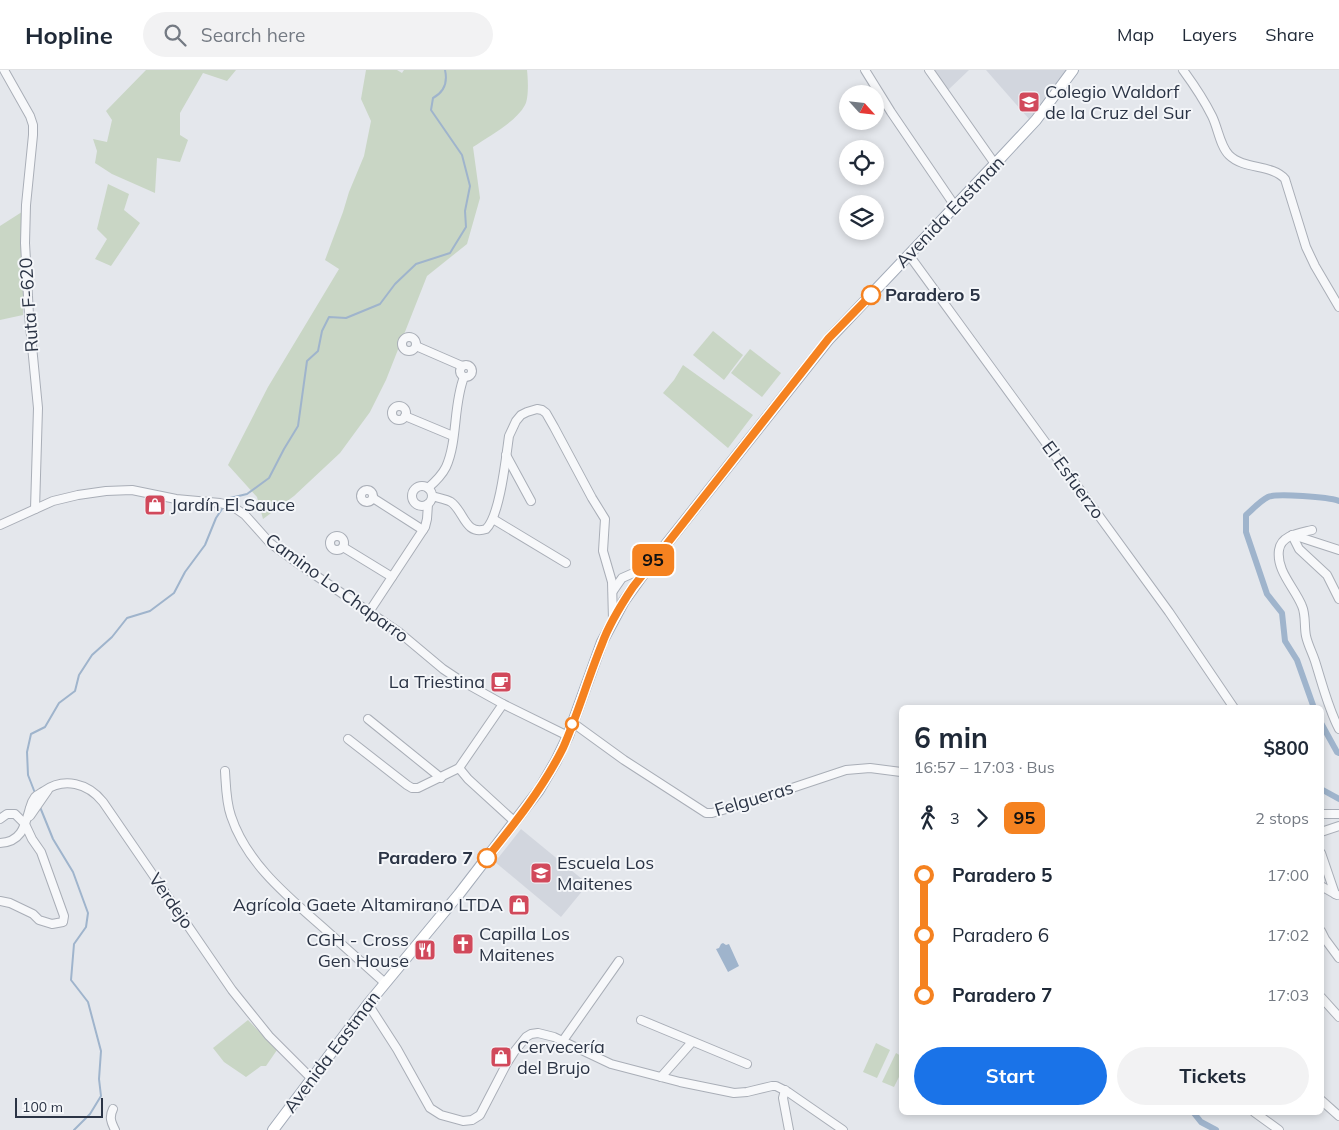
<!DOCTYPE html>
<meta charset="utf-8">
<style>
:root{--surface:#fff;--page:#f2f2f3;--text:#1f2937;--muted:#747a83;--line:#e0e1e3;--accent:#1a73e8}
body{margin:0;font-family:Mulish,sans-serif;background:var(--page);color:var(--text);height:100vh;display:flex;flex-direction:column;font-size:19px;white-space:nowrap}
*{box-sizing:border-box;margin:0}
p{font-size:16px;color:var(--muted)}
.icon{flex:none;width:28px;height:28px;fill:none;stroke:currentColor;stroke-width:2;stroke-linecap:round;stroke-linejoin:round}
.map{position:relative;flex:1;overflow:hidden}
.details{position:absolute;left:899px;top:635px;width:425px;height:410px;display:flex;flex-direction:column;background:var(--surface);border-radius:8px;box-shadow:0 2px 8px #0003}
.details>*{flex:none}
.badge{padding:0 10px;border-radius:8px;font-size:18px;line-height:32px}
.needle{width:32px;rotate:117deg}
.buttons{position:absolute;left:839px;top:15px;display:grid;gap:10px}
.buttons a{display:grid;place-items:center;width:45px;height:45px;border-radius:50%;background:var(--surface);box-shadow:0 2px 8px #0003;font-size:25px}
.scale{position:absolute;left:15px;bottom:12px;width:88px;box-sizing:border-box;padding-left:5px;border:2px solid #2b3445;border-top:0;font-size:14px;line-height:18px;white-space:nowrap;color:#2b3445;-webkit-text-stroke:4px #f4f6f9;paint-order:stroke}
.map>.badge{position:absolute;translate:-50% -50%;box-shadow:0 0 0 2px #fff}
.legs{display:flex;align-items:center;gap:8px;height:55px;padding:0 15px;font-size:16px}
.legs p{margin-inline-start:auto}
.summary{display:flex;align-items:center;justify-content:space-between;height:85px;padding:0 15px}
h1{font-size:28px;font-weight:700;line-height:38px}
.cta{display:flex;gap:10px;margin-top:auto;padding:10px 15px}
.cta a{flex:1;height:58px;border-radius:30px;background:var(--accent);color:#fff;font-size:20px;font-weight:700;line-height:58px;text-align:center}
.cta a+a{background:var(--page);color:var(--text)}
ul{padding:0 15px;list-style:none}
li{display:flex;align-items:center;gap:18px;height:60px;font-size:19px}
li i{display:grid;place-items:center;width:8px;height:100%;margin:0 6px;background:currentColor}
li i::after{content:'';width:12px;height:12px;margin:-6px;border:4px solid;border-radius:50%;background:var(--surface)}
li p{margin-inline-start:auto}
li:first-child i{background:linear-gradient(#0000 50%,currentColor 0)}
li:last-child i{background:linear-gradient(currentColor 50%,#0000 0)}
header{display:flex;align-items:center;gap:30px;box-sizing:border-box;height:70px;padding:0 25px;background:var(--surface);border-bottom:1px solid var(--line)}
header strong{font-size:24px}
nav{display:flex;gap:28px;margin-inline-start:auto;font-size:18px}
.search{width:350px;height:45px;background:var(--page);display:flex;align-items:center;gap:12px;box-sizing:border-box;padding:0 18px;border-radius:28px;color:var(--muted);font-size:19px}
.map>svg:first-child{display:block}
</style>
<header>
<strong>Hopline</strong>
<div class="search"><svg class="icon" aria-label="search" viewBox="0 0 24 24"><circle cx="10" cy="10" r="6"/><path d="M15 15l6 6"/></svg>Search here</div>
<nav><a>Map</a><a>Layers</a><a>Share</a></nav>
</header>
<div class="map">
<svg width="1339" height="1060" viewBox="0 0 1339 1060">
<rect width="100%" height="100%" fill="#e4e7ec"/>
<g fill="#d2d6de">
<polygon points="932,0 969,0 947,21"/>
<polygon points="986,0 1067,0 1057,15 1029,49"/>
<polygon points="521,759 588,814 561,847 495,792"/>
</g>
<g fill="#c9d6c5">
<polygon points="146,0 236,0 227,11 203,3 180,43 180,65 188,70 180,92 157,88 155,123 112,104 95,93 97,81 93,69 107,72 112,50 106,41"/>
<path d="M366 0H397L402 3 404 0H527C528 8 529 28 525 35 516 52 489 66 473 77L480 128 467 174 427 206 386 310 370 342 340 383 294 426 263 449 257 427 228 395 268 317 339 199 325 190 343 142 349 122 364 86 371 51 361 29Z"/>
<polygon points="108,114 129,124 124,140 140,153 111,196 95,189 107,169 97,159"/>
<polygon points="25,140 23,207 23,245 0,250 0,156"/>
<polygon points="713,261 743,285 724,310 693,285"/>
<polygon points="750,279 781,303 762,327 731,303"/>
<polygon points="683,295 753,345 728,378 663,323 674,310"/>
<polygon points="248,950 277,980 266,996 261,996 246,1007 224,992 213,978"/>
<polygon points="876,973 890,980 877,1008 863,1002"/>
<polygon points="896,983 901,986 901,1003 894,1017 882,1012"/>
</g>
<polygon fill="#9fb4cc" points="723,873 726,875 729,874 739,896 728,902 716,879 719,878 721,874"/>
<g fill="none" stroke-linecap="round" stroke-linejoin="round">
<g stroke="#9fb4cc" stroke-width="2">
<path d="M227 433 230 428 247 424 269 408 284 379 298 356 307 291 318 281 322 261 329 247 346 248 380 234 395 214 416 194 450 183 466 157 465 141 470 116 462 85 431 40 433 28C444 22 448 13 445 0"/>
<polyline points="35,723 28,705 27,682 31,664 45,657 59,633 75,621 79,605 92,585 112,567 127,548 150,541 174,523 185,502 205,475 216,448 224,436"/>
<polyline points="40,737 53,769 73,802 88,843 86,857 74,874 71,910 88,932 101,981 99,1009 101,1026 90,1044 74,1060"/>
</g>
<g stroke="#9fb4cc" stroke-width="6">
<path d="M1314 638 1297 590 1285 571 1282 543 1267 524 1246 462V445C1253 439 1260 431 1268 427 1276 423 1329 427 1339 431"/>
<polyline points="1321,653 1337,682 1339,683"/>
<polyline points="1321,719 1339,729"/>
<polyline points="1193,1042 1201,1052 1216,1060"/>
</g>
<g stroke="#a9aeb7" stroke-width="10">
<g id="minor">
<polyline points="4,0 30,46 33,55 33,65 26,135 25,173 29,245 38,338 35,439"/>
<polyline points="865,0 891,42 955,136"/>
<polyline points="929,0 995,94"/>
<path d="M1183 0C1194 15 1204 30 1212 46 1218 58 1220 76 1229 85 1244 100 1272 94 1285 109L1306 177 1315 196 1339 237"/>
<polyline points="909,185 1169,542 1234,638"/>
<circle cx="409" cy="274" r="7"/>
<polyline points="416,276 462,296"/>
<circle cx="466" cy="301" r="6"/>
<circle cx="399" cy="343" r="7"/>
<polyline points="405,346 453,366"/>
<polyline points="506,385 531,431"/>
<circle cx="422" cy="426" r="10"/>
<path d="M428 418C435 412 442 405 446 397 458 370 453 335 464 307"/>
<circle cx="367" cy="426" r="6"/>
<path d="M432 426C438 428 446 429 451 432 464 441 465 466 486 459 500 446 506 387 509 366L516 351 521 345 527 342 537 339 542 340 546 343 554 357 592 428 605 449 603 481 612 512 613 550"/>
<polyline points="373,428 423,460"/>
<polyline points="493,449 566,493"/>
<polyline points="0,455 53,431 78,425 106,421 132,420 176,429 220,433 232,436 245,445 270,473 296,492 400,563 443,599 458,609 503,634 568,666"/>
<path d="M1312 460C1300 463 1281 465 1279 480 1276 501 1295 518 1302 536 1306 545 1304 556 1306 566 1308 575 1312 582 1315 591 1322 613 1328 638 1339 659"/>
<polyline points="1292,465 1299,479 1327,505 1339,529"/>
<polyline points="1293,465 1339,480"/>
<circle cx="337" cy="473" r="7"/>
<polyline points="343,477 392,507"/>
<polyline points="613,521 622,508 647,497"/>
<polyline points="369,542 425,457 427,449 428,434"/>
<polyline points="368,649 441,708"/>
<polyline points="573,653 624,690 706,743 712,743 762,729 786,720 846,700 870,698 901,702"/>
<polyline points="348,669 407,715 412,718 418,718 459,698 503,634"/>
<polyline points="459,698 468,709 515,752"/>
<path d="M225 701C226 716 226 732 231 746 247 795 291 829 328 862 347 879 366 896 385 913"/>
<polyline points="1321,744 1339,744"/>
<polyline points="30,746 48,720"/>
<polyline points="0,749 7,744 15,744 25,754 32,769 41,782 64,846 63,852 52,854 39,850 33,844 10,833 0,831"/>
<polyline points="1321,762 1339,756"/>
<path d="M0 773C22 772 25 755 30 738 31 734 32 731 35 727 37 725 41 723 44 721 64 707 88 713 103 732L232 920 269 966 312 1009"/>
<polyline points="1321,783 1335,824"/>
<polyline points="1321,816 1337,825"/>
<polyline points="1321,861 1325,869 1339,888"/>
<polyline points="1321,927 1339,947"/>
<polyline points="368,934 397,979 430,1038 441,1045 463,1051 472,1050 480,1045 507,993 514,982 526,967 531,964 538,963 554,967 611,994 680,1012 734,1023 747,1022 772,1016 776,1016 788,1022 843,1060"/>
<polyline points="641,950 747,994"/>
<polyline points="562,972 619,891"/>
<polyline points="661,1007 692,972"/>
<polyline points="785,1020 783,1028 789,1060"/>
<polyline points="1321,1030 1339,1046"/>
<path d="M113 1039C109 1047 111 1052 115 1060"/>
<polyline points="1254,1042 1279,1060"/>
</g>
</g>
<g stroke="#a3abb8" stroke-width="12">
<polyline id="major" points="273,1060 368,934 459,824 539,720 556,691 568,666 602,572 624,531 649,496 829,269 995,94 1036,50 1073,0"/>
</g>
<use href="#minor" stroke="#f7f8fa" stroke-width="8"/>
<use href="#major" stroke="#fff" stroke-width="10"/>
</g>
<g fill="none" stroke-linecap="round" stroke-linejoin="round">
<g stroke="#fff" stroke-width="11">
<path id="line-1" d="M487 788C515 753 543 718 563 678 578 644 588 608 602 574 609 554 621 535 633 517L829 268 871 225"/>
</g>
<use href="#line-1" stroke="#f58220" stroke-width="8"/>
</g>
<defs>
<g id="school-square" transform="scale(1.125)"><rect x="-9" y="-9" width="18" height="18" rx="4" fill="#d1495b" stroke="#f4f6f9"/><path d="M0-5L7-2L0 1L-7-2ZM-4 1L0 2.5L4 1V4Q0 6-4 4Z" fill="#fff"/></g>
<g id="shop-square" transform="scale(1.125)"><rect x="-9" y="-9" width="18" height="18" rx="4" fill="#d1495b" stroke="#f4f6f9"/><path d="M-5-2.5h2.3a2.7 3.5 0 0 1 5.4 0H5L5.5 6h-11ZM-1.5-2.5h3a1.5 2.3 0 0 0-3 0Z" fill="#fff"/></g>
<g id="cafe-square" transform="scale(1.125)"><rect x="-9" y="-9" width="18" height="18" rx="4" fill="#d1495b" stroke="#f4f6f9"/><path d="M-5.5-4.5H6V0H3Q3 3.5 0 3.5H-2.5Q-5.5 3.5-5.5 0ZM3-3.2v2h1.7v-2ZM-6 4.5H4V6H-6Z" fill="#fff"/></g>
<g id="church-square" transform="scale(1.125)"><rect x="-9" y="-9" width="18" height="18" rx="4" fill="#d1495b" stroke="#f4f6f9"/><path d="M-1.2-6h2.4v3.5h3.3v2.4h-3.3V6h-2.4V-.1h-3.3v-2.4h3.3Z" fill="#fff"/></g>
<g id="restaurant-square" transform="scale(1.125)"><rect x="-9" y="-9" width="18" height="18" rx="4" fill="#d1495b" stroke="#f4f6f9"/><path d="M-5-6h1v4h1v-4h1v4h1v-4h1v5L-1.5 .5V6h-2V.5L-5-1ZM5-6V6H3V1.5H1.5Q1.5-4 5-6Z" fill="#fff"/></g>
</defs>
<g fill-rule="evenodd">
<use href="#school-square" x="1029" y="32"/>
<use href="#shop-square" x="155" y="435"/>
<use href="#cafe-square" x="501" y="612"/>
<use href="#school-square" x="541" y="803"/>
<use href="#shop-square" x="519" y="835"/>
<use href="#church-square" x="463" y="874"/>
<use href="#restaurant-square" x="425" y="880"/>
<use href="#shop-square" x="501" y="987"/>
</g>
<g fill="#fff" stroke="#f58220" stroke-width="2.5">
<circle cx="871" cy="225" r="9"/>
<circle cx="572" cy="654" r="6"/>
<circle cx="487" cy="788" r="9"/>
</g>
<g text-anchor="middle" stroke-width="4" stroke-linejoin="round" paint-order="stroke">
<g font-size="18" fill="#2b3445" stroke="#f4f6f9" text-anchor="start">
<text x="1045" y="28">Colegio Waldorf<tspan x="1045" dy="21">de la Cruz del Sur</tspan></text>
<text x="171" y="441">Jardín El Sauce</text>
<text x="485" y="618" text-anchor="end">La Triestina</text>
<text x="557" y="799">Escuela Los<tspan x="557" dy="21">Maitenes</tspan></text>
<text x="503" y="841" text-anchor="end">Agrícola Gaete Altamirano LTDA</text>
<text x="479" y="870">Capilla Los<tspan x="479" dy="21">Maitenes</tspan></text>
<text x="409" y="876" text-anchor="end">CGH - Cross<tspan x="409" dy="21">Gen House</tspan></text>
<text x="517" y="983">Cervecería<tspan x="517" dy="21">del Brujo</tspan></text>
</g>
<g font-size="18" fill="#2b3445" stroke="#f4f6f9">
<text transform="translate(950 142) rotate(-46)" y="6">Avenida Eastman</text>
<text transform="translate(29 235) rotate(-94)" y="6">Ruta F-620</text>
<text transform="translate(1073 410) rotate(54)" y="6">El Esfuerzo</text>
<text transform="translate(337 518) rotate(36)" y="6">Camino Lo Chaparro</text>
<text transform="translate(754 729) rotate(-17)" y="6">Felgueras</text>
<text transform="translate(171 831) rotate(55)" y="6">Verdejo</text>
<text transform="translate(332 982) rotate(-53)" y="6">Avenida Eastman</text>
</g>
<g font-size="18" font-weight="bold" fill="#2b3445" stroke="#f4f6f9" text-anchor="start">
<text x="885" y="231">Paradero 5</text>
<text x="473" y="794" text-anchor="end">Paradero 7</text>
</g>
</g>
</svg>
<div class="buttons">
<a><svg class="needle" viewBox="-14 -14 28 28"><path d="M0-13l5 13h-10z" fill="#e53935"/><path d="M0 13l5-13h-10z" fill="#747a83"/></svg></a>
<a><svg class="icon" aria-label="locate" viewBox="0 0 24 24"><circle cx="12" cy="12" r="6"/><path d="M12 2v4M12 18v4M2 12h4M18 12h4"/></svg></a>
<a><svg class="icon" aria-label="layers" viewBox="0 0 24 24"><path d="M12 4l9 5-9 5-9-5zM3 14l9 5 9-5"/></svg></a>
</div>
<div class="scale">100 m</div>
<b class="badge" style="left:653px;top:490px;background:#f58220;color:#111">95</b>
<section class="details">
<div class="summary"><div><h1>6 min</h1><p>16:57 – 17:03 · Bus</p></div><b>$800</b></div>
<div class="legs"><svg class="icon" aria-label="walk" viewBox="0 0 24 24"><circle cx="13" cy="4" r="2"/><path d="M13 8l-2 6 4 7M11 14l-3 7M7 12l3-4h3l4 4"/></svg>3<svg class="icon" aria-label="forward" viewBox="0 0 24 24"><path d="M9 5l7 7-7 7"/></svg><b class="badge" style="background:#f58220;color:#111">95</b><p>2 stops</p></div>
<ul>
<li><i style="color:#f58220"></i><b>Paradero 5</b><p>17:00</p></li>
<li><i style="color:#f58220"></i><span>Paradero 6</span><p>17:02</p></li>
<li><i style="color:#f58220"></i><b>Paradero 7</b><p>17:03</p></li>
</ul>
<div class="cta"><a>Start</a><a>Tickets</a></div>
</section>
</div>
